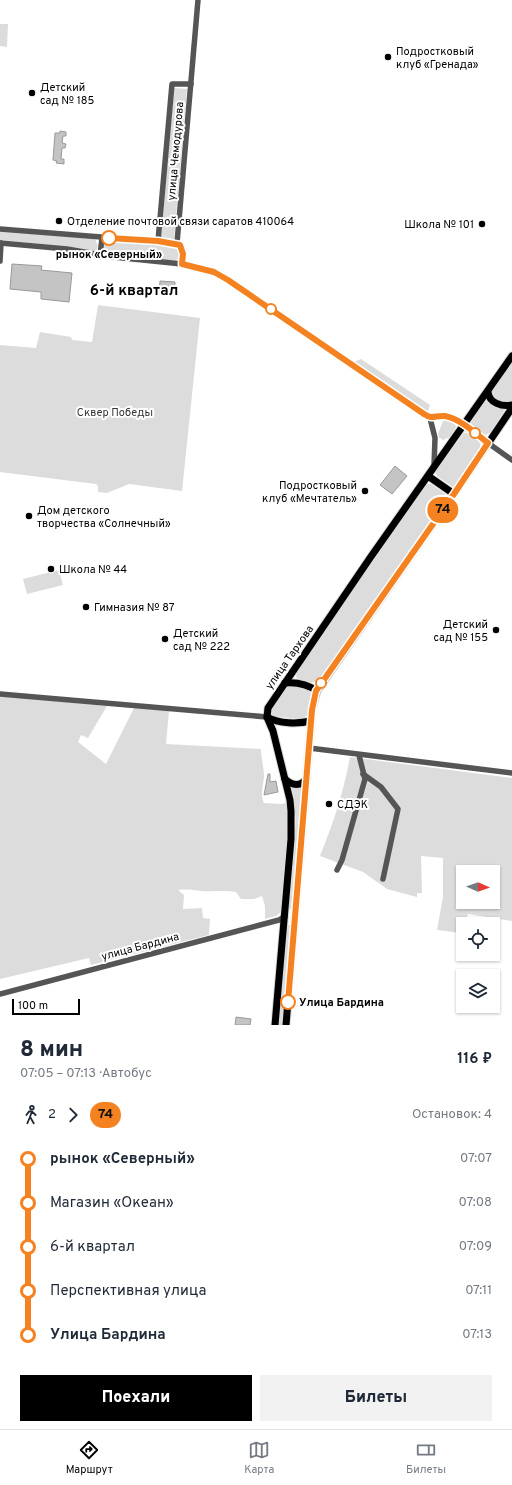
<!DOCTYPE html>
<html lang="ru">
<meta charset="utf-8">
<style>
:root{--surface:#fff;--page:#f2f2f3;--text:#1f2937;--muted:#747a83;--line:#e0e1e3;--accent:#000}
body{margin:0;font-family:Overpass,sans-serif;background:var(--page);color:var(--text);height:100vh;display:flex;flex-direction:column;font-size:15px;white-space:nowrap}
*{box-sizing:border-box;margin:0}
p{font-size:13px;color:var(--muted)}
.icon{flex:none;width:22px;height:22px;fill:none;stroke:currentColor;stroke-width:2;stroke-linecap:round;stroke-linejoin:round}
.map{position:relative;height:1025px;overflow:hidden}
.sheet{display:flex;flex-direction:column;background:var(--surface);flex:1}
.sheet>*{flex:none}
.badge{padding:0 8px;border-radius:13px;font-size:14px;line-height:26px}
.needle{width:26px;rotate:92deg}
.controls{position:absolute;left:456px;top:865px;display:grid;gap:8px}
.controls a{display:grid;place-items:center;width:44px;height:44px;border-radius:0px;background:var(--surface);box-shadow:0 1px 3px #0004;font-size:20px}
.scale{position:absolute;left:12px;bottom:10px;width:68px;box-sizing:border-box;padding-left:4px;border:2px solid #000;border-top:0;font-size:11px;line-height:14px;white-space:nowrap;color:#000;-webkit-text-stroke:3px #fff;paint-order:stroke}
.map>.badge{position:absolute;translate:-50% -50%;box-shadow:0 0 0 2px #fff}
.legs{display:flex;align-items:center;gap:6px;height:44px;padding:0 20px;font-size:13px}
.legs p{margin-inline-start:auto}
.headline{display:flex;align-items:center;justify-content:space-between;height:68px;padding:0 20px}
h1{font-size:22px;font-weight:800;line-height:30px}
.cta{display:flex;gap:8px;margin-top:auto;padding:8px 20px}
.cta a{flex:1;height:46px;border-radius:0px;background:var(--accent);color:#fff;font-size:16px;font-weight:800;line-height:46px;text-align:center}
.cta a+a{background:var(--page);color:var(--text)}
ul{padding:0 20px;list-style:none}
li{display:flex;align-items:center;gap:14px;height:44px;font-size:15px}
li i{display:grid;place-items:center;width:6px;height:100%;margin:0 5px;background:currentColor}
li i::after{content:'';width:10px;height:10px;margin:-5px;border:3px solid;border-radius:50%;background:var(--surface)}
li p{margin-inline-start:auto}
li:first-child i{background:linear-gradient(#0000 50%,currentColor 0)}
li:last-child i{background:linear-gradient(currentColor 50%,#0000 0)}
.tabs{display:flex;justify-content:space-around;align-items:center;height:56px;border-top:1px solid var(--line);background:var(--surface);font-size:11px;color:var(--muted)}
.tabs a{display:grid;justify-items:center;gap:2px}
.tabs .selected{color:var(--accent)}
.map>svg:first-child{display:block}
</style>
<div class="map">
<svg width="512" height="1025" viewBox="0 0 512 1025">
<rect width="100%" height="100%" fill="#fff"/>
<g fill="#dcdcdc" fill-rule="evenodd">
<polygon points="0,24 8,24 7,47 0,46"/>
<polygon points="174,88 187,89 174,239 161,237"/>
<polygon points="0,231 95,239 98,246 96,251 94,251 70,247 0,240"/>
<polygon points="107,240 176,245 180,249 180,257 175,261 108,254 103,248 104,242"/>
<polygon points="98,305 200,318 182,491 129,484 107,493 98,492 98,486 96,484 0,472 0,345 36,348 40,332 71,337 72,340 92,342"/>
<polygon points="361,359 430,405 428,411 426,411 354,362"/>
<polygon points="512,362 512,401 509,404 495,401 491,395 492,391"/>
<polygon points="488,401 506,408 491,432 483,436 470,424 483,402"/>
<path d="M444 418C449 419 455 422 456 427L450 437 443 440 439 437 438 434Z"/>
<polygon points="464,433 466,433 479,441 481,448 455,487 453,487 437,476 435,471"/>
<path d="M425 484H431L445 494V500L320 679C313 685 302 683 296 677L297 672Z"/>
<polygon points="59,570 63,585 27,594 23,579"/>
<path d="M291 686 307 688 311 693C312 727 300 718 273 716L270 712V709L283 689Z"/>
<path d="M0 696 107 706 88 738 81 735 78 742 106 764 134 708 169 711 166 744 261 749C261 759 264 767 264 777 263 786 260 795 264 803L281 804 286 803 289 815 281 912 276 916 265 919V906L262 896 254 899H241L236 892C224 890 213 892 201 891 193 890 187 889 178 890L184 895 183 909 202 908 203 918 210 919 209 935 91 965 89 958 0 979Z"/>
<path d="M350 757 512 778V921L468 914 464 924H463L461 933 437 930 443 897V858L421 856 422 893H417V897L387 889 363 872 320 856C334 821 343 794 350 757ZM463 872H493V902H463Z"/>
<polygon points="301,786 303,787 291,910 289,907 296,820 292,789 293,787"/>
<polygon points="287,925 292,925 283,1025 279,1025"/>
</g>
<g fill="#c4c4c4" stroke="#999">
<polygon points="60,131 66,132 66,136 63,136 62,143 66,144 65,148 62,148 61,159 64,159 64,164 56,163 57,161 53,160 55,133 60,133"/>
<polygon points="12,264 42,266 41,270 72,273 69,302 41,299 41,292 10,289"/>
<polygon points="160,281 175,282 174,294 159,293"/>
<polygon points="395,466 407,476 392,494 380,485"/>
<polygon points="268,774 270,774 270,782 276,781 278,792 264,795"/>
<polygon points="236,1017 251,1019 250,1025 235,1025"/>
</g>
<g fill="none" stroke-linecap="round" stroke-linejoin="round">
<g stroke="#dbdbdb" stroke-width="9">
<g id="major">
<path d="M488 392C489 403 502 407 512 405"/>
<polyline points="464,425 488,443"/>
<polyline points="428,476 454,494"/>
<path d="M285 683C296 682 307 684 317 691"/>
<path d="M267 717C279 724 298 724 311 721"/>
<path d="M285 779C292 786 301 787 307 778"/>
<polyline points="275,1025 291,839 291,811 290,800 273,731 267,717 268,708 370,558 512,356"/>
<polyline points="286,1025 312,710 317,691 454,494 512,408"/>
</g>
</g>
<g stroke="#555" stroke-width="5.5">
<polyline points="0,229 177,243 181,247 183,255 182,264"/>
<polyline points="158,241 172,84 191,84"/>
<polyline points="0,243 67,249 113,257 182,264 214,272 229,280 430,418 435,438 434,466"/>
<polyline points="177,243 198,0"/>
<polyline points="100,255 102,238"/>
<polyline points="0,261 1,243"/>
<polyline points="430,418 445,416 464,425"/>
<polyline points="488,443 512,460"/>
<polyline points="0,694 267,717"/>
<polyline points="309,748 512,773"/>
<polyline points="363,774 381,787 398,809 383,879"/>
<polyline points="337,870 342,860 365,779 359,755"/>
<polyline points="0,994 279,920 285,916"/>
</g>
<use href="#major" stroke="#000" stroke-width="7"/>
</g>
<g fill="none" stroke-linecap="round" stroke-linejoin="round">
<g stroke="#fff" stroke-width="9">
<path id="line-1" d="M109 238 158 241 180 245 183 254 182 264 214 272 228 280 424 414C433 420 435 415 445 416 461 419 476 434 488 443L454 494 316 691 312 710 288 1002"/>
</g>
<use href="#line-1" stroke="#f58220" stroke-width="6"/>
</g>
<g fill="#000" stroke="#fff" stroke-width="1.5">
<circle cx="388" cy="57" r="4"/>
<circle cx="32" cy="93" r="4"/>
<circle cx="59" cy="221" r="4"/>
<circle cx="482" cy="224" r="4"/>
<circle cx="365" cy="491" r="4"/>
<circle cx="29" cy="516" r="4"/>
<circle cx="51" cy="569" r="4"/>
<circle cx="86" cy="607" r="4"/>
<circle cx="496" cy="630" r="4"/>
<circle cx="165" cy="639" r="4"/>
<circle cx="329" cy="804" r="4"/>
</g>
<g fill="#fff" stroke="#f58220" stroke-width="2">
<circle cx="109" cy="238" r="7"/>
<circle cx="271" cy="309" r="5"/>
<circle cx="475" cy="433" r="5"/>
<circle cx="321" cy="683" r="5"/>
<circle cx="288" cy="1002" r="7"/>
</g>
<g text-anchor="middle" stroke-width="4" stroke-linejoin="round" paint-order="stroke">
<g font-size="11" fill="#000" stroke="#fff" text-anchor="start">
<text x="396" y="55">Подростковый<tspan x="396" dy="13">клуб «Гренада»</tspan></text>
<text x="40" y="91">Детский<tspan x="40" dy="13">сад № 185</tspan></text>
<text x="67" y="225">Отделение почтовой связи саратов 410064</text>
<text x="474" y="228" text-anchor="end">Школа № 101</text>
<text x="357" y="489" text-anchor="end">Подростковый<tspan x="357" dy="13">клуб «Мечтатель»</tspan></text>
<text x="37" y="514">Дом детского<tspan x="37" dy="13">творчества «Солнечный»</tspan></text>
<text x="59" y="573">Школа № 44</text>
<text x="94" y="611">Гимназия № 87</text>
<text x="488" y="628" text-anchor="end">Детский<tspan x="488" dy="13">сад № 155</tspan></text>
<text x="173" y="637">Детский<tspan x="173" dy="13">сад № 222</tspan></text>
<text x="337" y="808">СДЭК</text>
</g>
<g font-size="11" fill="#000" stroke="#fff">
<text transform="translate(175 151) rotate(-85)" y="4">улица Чемодурова</text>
<text transform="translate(289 657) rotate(-55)" y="4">улица Тархова</text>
<text transform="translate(140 946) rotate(-15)" y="4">улица Бардина</text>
</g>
<g font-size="11" font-weight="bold" fill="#000" stroke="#fff">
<text x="109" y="258">рынок «Северный»</text>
<text x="299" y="1006" text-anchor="start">Улица Бардина</text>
</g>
<g font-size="11" fill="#333" stroke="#fff">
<text x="115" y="416">Сквер Победы</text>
</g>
<g font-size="15" font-weight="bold" fill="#000" stroke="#fff">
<text x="134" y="295">6-й квартал</text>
</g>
</g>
</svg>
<div class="controls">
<a><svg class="needle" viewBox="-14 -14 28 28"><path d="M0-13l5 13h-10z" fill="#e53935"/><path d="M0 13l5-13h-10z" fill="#747a83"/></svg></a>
<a><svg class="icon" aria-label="locate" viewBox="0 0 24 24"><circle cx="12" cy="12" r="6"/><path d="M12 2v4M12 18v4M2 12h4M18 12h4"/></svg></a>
<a><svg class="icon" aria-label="layers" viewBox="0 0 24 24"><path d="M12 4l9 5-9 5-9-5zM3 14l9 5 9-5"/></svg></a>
</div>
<div class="scale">100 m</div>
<b class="badge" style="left:443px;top:510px;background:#f58220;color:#111">74</b>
</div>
<section class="sheet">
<div class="headline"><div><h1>8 мин</h1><p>07:05 – 07:13 · Автобус</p></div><b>116 ₽</b></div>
<div class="legs"><svg class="icon" aria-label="walk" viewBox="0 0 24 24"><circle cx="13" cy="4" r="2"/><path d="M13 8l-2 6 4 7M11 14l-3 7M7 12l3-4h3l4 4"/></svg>2<svg class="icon" aria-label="forward" viewBox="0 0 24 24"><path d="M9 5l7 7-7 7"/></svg><b class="badge" style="background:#f58220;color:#111">74</b><p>Остановок: 4</p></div>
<ul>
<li><i style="color:#f58220"></i><b>рынок «Северный»</b><p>07:07</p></li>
<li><i style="color:#f58220"></i><span>Магазин «Океан»</span><p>07:08</p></li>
<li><i style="color:#f58220"></i><span>6-й квартал</span><p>07:09</p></li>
<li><i style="color:#f58220"></i><span>Перспективная улица</span><p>07:11</p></li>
<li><i style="color:#f58220"></i><b>Улица Бардина</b><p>07:13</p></li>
</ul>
<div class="cta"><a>Поехали</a><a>Билеты</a></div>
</section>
<nav class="tabs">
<a class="selected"><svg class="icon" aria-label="directions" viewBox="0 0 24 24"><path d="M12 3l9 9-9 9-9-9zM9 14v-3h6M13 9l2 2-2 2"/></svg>Маршрут</a>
<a><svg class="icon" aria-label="map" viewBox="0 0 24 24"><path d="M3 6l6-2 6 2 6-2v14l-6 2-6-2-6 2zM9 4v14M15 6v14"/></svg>Карта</a>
<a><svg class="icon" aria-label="tickets" viewBox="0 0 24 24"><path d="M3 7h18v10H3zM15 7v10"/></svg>Билеты</a>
</nav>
